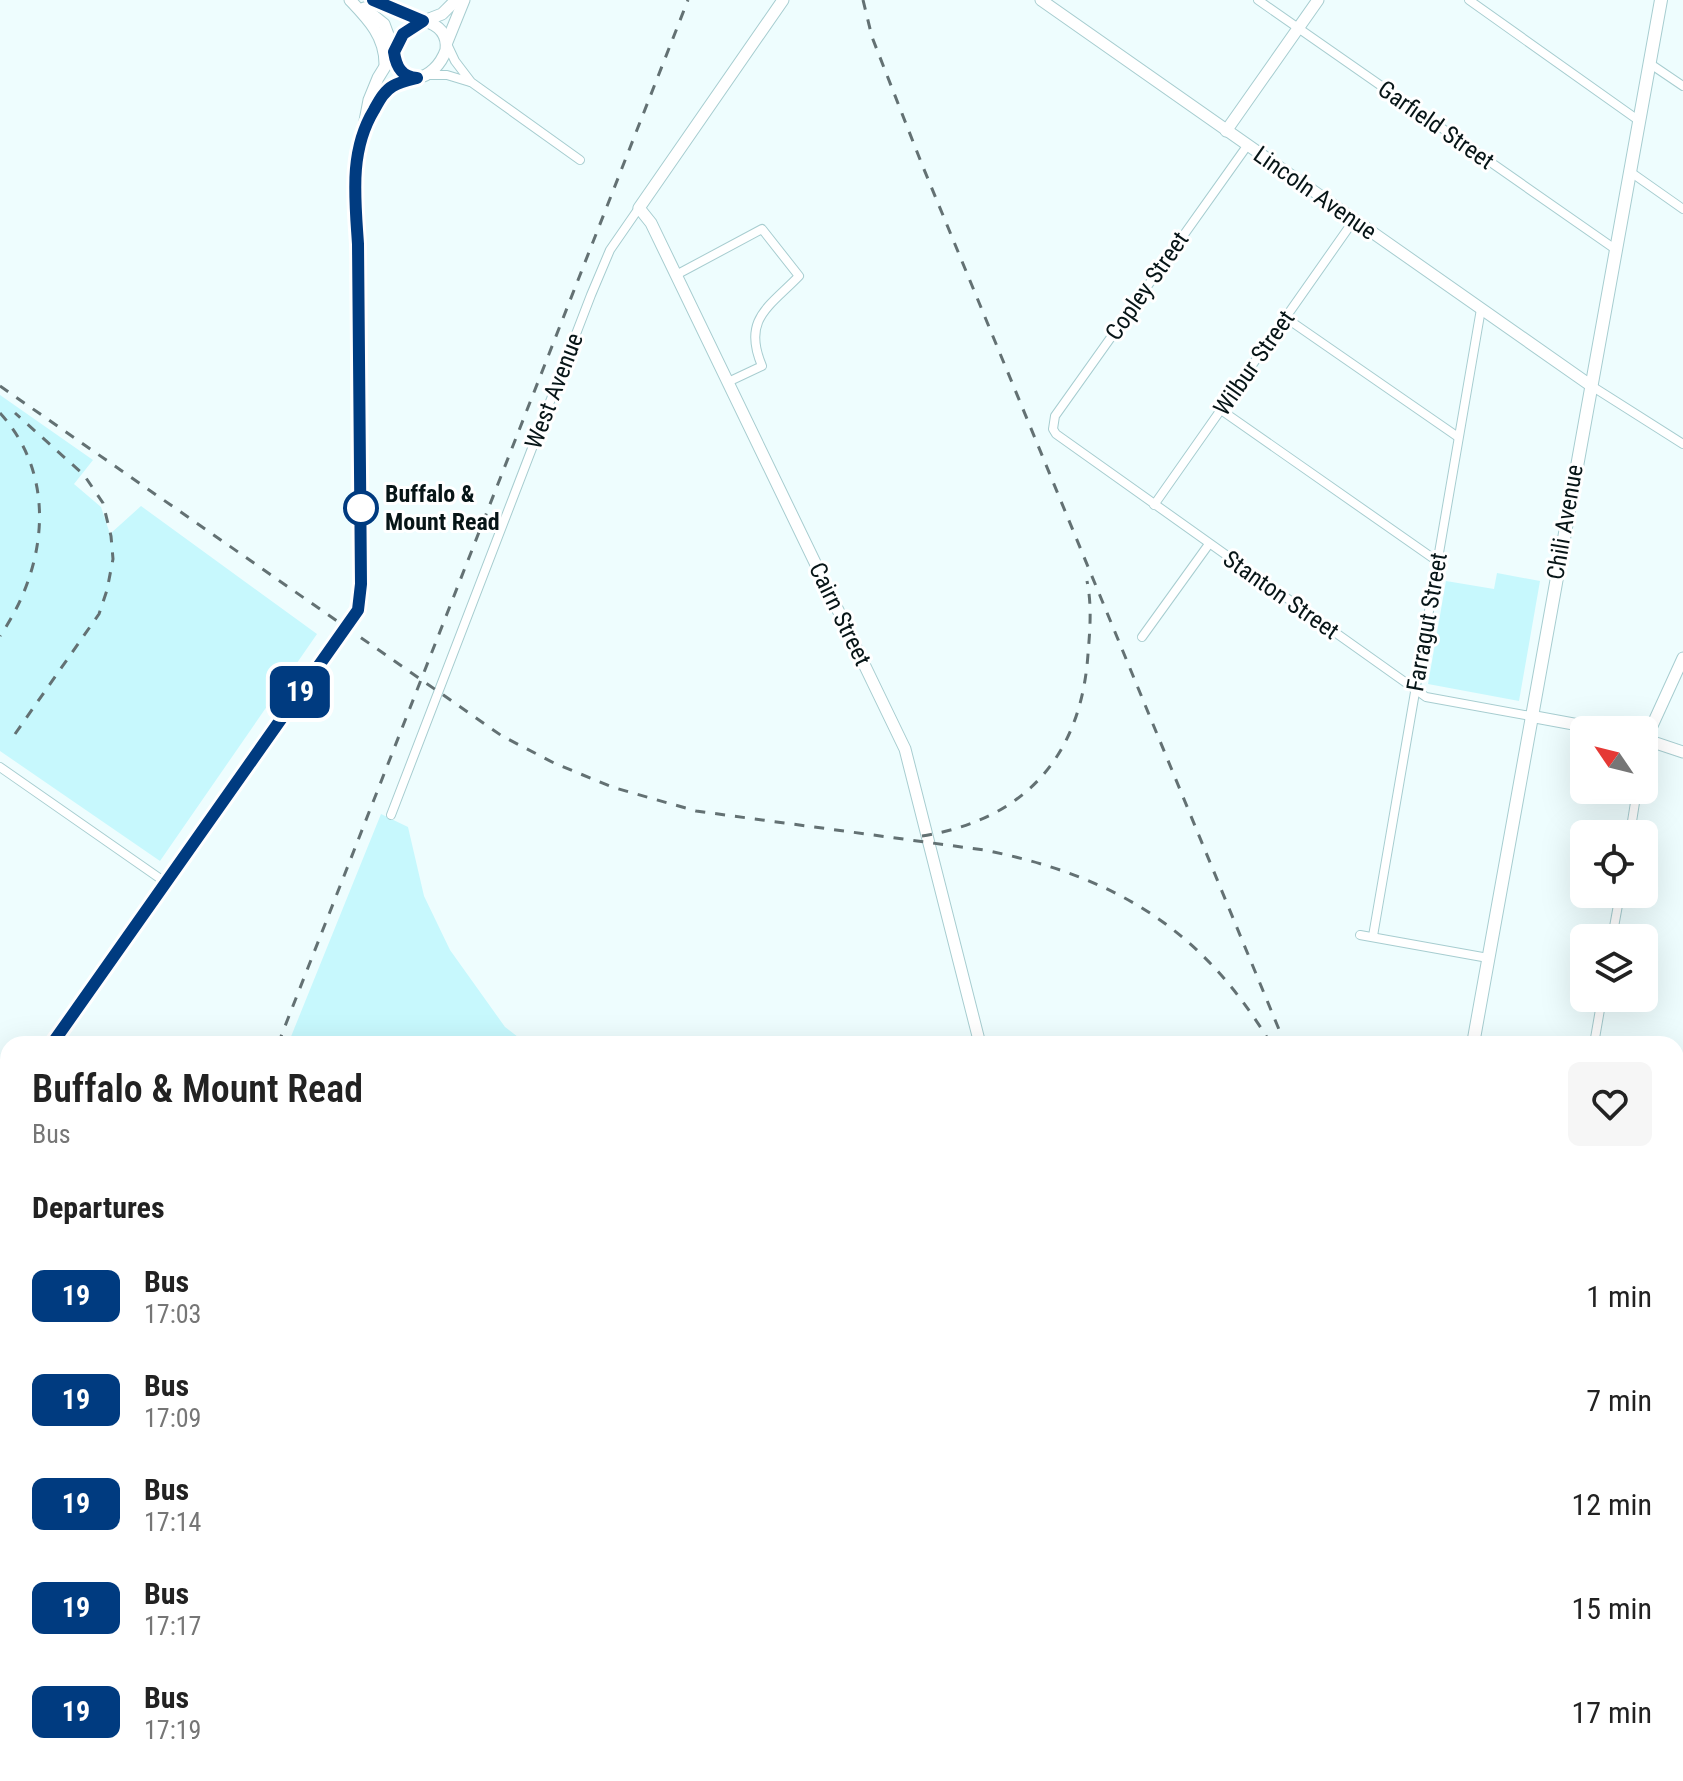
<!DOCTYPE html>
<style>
:root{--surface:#fff;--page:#f6f6f6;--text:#222;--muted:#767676}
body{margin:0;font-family:"Roboto Condensed",sans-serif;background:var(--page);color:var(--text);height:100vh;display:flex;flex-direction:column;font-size:30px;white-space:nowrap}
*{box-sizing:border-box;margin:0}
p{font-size:26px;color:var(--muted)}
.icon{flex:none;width:44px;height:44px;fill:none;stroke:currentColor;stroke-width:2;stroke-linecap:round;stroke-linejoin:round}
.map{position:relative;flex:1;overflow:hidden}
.details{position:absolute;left:0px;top:1036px;width:1684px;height:746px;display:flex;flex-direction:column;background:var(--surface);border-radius:24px 24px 0 0;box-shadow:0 8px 32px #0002}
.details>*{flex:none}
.badge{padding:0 16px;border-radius:12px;font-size:28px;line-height:52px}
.needle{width:52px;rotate:305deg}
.controls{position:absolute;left:1570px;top:716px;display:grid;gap:16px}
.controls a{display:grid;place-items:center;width:88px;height:88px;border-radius:12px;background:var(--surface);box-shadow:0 8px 32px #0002;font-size:40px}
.map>.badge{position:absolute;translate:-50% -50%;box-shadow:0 0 0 4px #fff}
h2{padding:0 32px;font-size:30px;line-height:72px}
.round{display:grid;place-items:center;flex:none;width:84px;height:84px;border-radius:12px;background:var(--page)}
.head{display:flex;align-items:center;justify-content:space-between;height:136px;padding:0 32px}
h1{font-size:38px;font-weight:600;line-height:60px}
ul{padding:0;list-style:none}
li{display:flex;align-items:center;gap:24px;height:104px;padding:0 32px}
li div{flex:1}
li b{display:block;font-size:30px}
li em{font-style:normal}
li .badge{min-width:88px;font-weight:700;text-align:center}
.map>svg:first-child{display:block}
</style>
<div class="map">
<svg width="1683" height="1781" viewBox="0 0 1683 1781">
<rect width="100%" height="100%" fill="#eefdfe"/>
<g fill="#c7f8fd">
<polygon points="0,395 93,460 74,484 101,507 110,534 141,506 317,634 160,861 0,751"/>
<polygon points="1497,573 1540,581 1519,701 1428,684 1446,581 1494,589"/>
<polygon points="381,814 408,827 424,896 450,950 505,1027 527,1044 288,1044"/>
</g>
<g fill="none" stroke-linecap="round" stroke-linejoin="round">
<g stroke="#a7cdd0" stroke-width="10">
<g id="street">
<polyline points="1258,0 1615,249"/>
<polyline points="1469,0 1638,120"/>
<polyline points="447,44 455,61 471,82 580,160"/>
<polyline points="1649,63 1683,86"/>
<polyline points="427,75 447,75 470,82"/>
<polyline points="1247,146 1055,416 1053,429 1056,434 1426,697 1530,716"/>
<polyline points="1629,171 1683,209"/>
<path d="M676 275 762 229 799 276C769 307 742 319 762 366L728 382"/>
<polyline points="1286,318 1458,437"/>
<polyline points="1590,385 1683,444"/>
<polyline points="1221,410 1437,561"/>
<polyline points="1154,505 1354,220"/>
<polyline points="1142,637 1209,544"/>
<polyline points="1644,751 1646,739"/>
<polyline points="0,767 165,882"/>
<polyline points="391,815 591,295 610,250 639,208"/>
<polyline points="1630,834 1637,790"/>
<polyline points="1360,935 1488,958"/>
<polyline points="1373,936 1481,309"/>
<polyline points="1612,938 1620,894"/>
<polyline points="1594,1044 1602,998"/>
<polyline points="1680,1176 1683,1157"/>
</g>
</g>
<g stroke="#a7cdd0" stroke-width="13">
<g id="secondary">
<path d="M350 0C368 19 385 36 385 64"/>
<polyline points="373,0 423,21"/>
<polyline points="783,0 639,208 651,223 905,749 980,1044"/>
<polyline points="1041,0 1590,385"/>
<polyline points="364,8 384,24 394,51"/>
<path d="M424 21C439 25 448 34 446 50 435 81 399 92 394 52L403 34Z"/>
<polyline points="424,21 442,14 456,0"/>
<polyline points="447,42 464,0"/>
<polyline points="368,120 390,88 415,79"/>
<polyline points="1226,131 1318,0"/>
<polyline points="1530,716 1606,730"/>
<polyline points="1644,739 1683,752"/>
<polyline points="1646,739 1683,658"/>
<polyline points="51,1044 358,610 361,584 355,173 369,100 378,78 394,52"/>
<polyline points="0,1117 8,1106"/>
</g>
</g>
<g stroke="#a7cdd0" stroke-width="14">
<g id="primary">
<polyline points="1473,1044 1661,0"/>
<polyline points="1347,1781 1348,1774"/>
</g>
</g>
<g stroke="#a7cdd0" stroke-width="16">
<g id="highway">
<polyline points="1676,1729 1683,1729"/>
<polyline points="1676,1763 1683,1763"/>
<polyline points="780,1781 1095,1774"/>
<polyline points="1412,1781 1512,1774"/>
</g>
</g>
<use href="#street" stroke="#fff" stroke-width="8"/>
<use href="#secondary" stroke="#fff" stroke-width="11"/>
<use href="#primary" stroke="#fff" stroke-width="12"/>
<use href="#highway" stroke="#fff" stroke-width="14"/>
<g stroke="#637173" stroke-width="3" stroke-dasharray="10 10" stroke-linecap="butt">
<polyline points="863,0 872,37 921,162 1285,1044"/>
<path d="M0 386 502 736 554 763 612 787 696 811 984 850C1115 876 1202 929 1271 1044"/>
<path d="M0 413C59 478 46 569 0 636"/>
<polyline points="15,734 99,614 107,590 113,559 111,536 103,503 84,475 15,413"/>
<path d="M922 836C1024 820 1081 757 1088 654 1090 630 1092 605 1087 581"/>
<polyline points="278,1044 688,0"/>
<polyline points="1676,1491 1683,1492"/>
<polyline points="0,1751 8,1731"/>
<polyline points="1572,1774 1575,1781"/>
<polyline points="1585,1774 1588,1781"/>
</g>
</g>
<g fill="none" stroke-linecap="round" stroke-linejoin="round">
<g stroke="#fff" stroke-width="18">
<path id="line" d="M52 1044 358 610 361 584 358 244C355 198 349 151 374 110 379 101 384 91 393 86 400 82 409 80 417 78 401 77 396 66 394 52L403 34 423 21 373 0"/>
</g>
<use href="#line" stroke="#003b80" stroke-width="12"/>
</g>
<circle fill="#fff" stroke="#003b80" stroke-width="4" cx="361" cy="508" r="16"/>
<g text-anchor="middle" stroke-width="6" stroke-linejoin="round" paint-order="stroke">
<g font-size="24" fill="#071517" stroke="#fff">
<text transform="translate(1436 125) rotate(35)" y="8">Garfield Street</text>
<text transform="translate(1315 193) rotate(35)" y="8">Lincoln Avenue</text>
<text transform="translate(1147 286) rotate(-55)" y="8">Copley Street</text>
<text transform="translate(1254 363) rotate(-55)" y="8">Wilbur Street</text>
<text transform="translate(554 391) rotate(-69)" y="8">West Avenue</text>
<text transform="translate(1565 522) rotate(-80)" y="8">Chili Avenue</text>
<text transform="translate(1281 595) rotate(35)" y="8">Stanton Street</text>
<text transform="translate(840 614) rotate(64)" y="8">Cairn Street</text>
<text transform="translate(1427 622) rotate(-80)" y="8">Farragut Street</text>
</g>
<g font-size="24" font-weight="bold" fill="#071517" stroke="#fff" text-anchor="start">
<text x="385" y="502">Buffalo &amp;<tspan x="385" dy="28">Mount Read</tspan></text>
</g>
</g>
</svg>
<div class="controls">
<a><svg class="needle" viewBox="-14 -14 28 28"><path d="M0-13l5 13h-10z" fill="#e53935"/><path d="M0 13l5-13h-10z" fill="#767676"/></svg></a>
<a><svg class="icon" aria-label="locate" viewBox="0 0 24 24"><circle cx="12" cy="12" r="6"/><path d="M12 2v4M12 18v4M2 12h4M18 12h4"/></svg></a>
<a><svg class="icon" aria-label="layers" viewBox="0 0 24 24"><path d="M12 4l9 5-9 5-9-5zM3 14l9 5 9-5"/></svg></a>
</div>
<b class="badge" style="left:300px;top:692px;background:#003b80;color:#fff">19</b>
<section class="details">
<div class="head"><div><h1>Buffalo &amp; Mount Read</h1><p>Bus</p></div><a class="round"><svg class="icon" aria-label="heart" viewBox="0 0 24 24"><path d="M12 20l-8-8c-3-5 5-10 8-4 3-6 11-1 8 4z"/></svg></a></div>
<h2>Departures</h2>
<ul>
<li><span class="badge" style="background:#003b80;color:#fff">19</span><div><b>Bus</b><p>17:03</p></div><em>1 min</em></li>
<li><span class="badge" style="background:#003b80;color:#fff">19</span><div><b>Bus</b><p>17:09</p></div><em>7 min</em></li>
<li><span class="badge" style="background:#003b80;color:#fff">19</span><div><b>Bus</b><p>17:14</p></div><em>12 min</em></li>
<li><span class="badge" style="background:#003b80;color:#fff">19</span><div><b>Bus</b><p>17:17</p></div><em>15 min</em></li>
<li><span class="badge" style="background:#003b80;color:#fff">19</span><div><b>Bus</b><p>17:19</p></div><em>17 min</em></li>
</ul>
</section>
</div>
